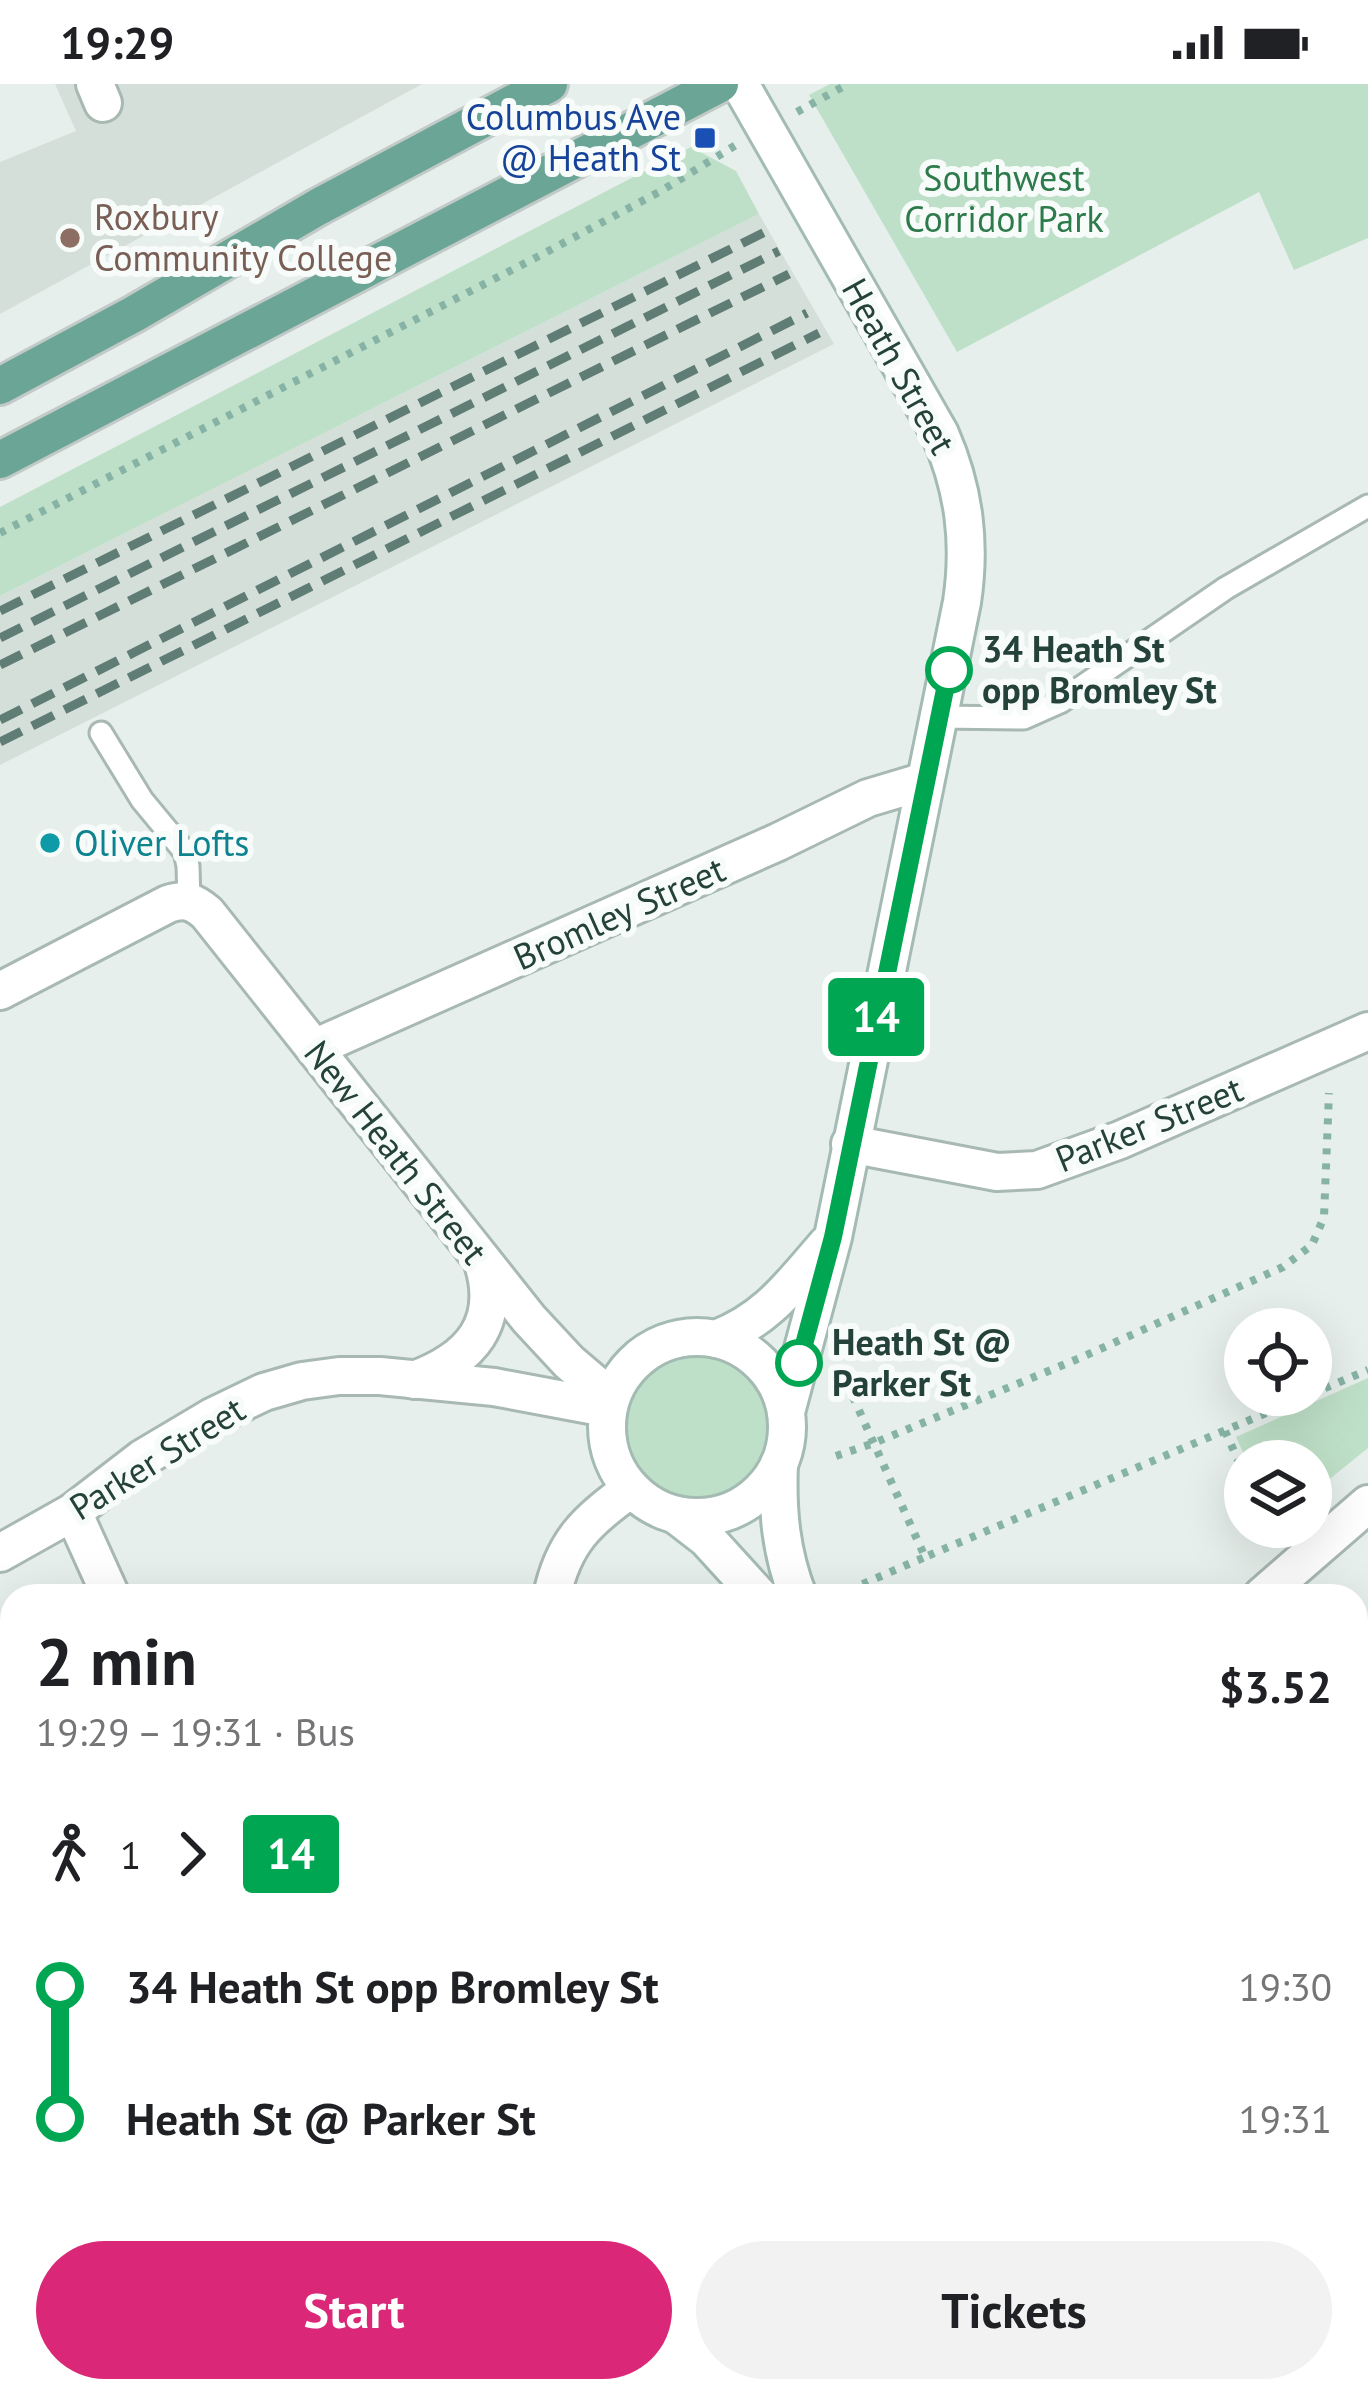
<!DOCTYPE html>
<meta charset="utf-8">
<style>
:root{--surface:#fff;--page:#f2f2f2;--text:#202124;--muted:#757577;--accent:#db2777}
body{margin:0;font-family:"PT Sans",sans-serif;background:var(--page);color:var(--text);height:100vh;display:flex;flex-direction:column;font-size:45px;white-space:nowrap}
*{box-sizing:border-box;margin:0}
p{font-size:39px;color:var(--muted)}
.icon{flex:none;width:66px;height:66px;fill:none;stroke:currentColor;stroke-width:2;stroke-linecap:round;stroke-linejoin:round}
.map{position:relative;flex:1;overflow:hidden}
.sheet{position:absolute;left:0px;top:1500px;width:1368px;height:819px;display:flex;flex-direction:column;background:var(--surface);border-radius:36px 36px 0 0;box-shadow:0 12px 48px #0002}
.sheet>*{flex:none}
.badge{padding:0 24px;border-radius:9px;font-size:42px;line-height:78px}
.controls{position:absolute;left:1224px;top:1224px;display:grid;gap:24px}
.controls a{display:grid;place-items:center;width:108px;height:108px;border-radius:50%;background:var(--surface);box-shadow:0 12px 48px #0002;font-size:60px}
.map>.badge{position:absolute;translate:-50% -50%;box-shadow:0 0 0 6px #fff}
.legs{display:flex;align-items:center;gap:18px;height:132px;padding:0 36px;font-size:39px}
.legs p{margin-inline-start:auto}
.head{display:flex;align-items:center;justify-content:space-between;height:204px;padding:0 36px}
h1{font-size:66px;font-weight:700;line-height:90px}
.cta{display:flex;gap:24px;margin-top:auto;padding:24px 36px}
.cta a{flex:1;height:138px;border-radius:72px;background:var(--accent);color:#fff;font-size:48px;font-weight:700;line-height:138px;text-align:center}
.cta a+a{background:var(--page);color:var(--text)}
ul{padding:0 36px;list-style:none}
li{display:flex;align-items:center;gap:42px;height:132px;font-size:45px}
li i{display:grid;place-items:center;width:18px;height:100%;margin:0 15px;background:currentColor}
li i::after{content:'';width:30px;height:30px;margin:-15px;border:9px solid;border-radius:50%;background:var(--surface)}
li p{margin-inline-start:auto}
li:first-child i{background:linear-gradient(#0000 50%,currentColor 0)}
li:last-child i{background:linear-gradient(currentColor 50%,#0000 0)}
.status{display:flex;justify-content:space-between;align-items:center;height:84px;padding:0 60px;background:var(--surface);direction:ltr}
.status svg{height:33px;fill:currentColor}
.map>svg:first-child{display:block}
</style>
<div class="status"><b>19:29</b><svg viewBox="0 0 49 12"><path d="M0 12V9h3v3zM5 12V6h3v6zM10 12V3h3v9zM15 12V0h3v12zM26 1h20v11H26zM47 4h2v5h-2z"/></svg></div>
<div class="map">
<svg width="1368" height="2317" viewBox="0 0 1368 2317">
<rect width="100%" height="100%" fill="#e6efeb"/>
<g fill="#d4dfda">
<polygon points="55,0 422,0 0,230 0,78 76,47"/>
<polygon points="759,130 834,260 0,681 0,512"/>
</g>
<g fill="#bfe0c8">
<polygon points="830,0 1368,0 1368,154 1294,186 1259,108 957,268 809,11"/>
<polygon points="691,63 736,87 759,130 0,512 0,423"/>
<circle cx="702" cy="1345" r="75"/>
<polygon points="1368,1294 1368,1364 1311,1410 1311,1377 1247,1377 1236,1353"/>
<polygon points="12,1903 12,2307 453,2307 457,2317 0,2317 0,1909"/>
</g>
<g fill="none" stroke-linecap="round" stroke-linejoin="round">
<g stroke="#a8b8b2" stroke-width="27">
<g id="service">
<polyline points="938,633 1024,634 1060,618 1226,504 1368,422"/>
<polyline points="101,649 142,716 185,768 188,782 189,817"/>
</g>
</g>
<g stroke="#a8b8b2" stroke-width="42">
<g id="minor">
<polyline points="95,0 103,19"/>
<path d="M0 907 168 820C185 814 194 818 207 829L529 1235 569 1278 610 1313"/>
<polyline points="314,964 778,758 868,714 925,697"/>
<polyline points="850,1060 997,1088 1037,1086 1120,1056 1368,947"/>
<polyline points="73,1428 111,1512"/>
<path d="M552 1512C563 1458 588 1435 631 1405"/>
<polyline points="1262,1512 1368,1420"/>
<polyline points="494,2307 498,2317"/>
<polyline points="718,2307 725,2317"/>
<polyline points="1161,2317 1168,2307"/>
</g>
</g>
<g stroke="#a8b8b2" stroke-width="42">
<g id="tertiary">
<path d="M414 1296C471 1275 503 1239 482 1176"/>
<polyline points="0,1469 73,1428 143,1374 212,1333 264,1308 302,1297 339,1292 380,1292 494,1303 606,1324"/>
</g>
</g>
<g stroke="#a4bbb3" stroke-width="42">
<g id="secondary">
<path d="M740 0 940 350C964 405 971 458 962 518L833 1153 786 1328"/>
<circle cx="697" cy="1343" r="90"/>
<path d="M716 1255C768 1235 791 1201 827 1160"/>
<path d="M779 1380C777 1427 781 1469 798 1512"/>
<polyline points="676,1431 707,1455 759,1512"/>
<polyline points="1356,2102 1368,2112"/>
</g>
</g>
<g stroke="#c2cac8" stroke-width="42">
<g id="primary">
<polyline points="0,302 134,230 318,123 549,0"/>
<polyline points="0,376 720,0"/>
</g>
</g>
<g stroke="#86b3a5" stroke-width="8" stroke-dasharray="6 9" stroke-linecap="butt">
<polyline points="797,28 848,0"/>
<polyline points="0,449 537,173 661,107 736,61"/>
<polyline points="843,1258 849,1262 844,1293 925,1473 1309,1311"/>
<polyline points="1311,1310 1368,1286"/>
<polyline points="1225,1347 1245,1392"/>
<polyline points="836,1372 874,1359 1080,1274 1283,1183 1312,1161 1324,1133 1329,1009"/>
<polyline points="835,1512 925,1473"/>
<polyline points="358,2317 360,2307"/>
</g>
<use href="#service" stroke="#fff" stroke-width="21"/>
<use href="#minor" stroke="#fff" stroke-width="36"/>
<use href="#tertiary" stroke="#fff" stroke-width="36"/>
<use href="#secondary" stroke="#fff" stroke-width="36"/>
<use href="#primary" stroke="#6aa596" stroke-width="36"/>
<g stroke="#5f7d75" stroke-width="9" stroke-dasharray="24 12" stroke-linecap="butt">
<polyline points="0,527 769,146"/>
<polyline points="0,554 779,167"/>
<polyline points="0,581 789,190"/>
<polyline points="0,636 807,229"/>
<polyline points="0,658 819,249"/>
</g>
</g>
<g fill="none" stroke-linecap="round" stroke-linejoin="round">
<g stroke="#fff" stroke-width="27">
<polyline id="line-1" points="799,1279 833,1153 949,586"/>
</g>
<use href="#line-1" stroke="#00a651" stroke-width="18"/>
</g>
<rect fill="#1a4fb4" stroke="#f7fbf9" stroke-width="4.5" x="693" y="42" width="24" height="24" rx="6"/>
<circle fill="#8d6e63" stroke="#f7fbf9" stroke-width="4.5" cx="70" cy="154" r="12"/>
<g fill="#fff" stroke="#00a651" stroke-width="6">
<circle cx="949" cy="586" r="21"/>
<circle cx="799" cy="1279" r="21"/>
</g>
<circle fill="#0f9aa8" stroke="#f7fbf9" stroke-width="4.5" cx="50" cy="759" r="12"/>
<g text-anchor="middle" stroke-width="12" stroke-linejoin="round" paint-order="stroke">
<g font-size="36" fill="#164399" stroke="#f7fbf9" text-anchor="end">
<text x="681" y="46">Columbus Ave<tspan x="681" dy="41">@ Heath St</tspan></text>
</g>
<g font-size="36" fill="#2d7a4b" stroke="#f7fbf9">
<text x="1004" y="107">Southwest<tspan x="1004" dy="41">Corridor Park</tspan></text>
</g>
<g font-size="36" fill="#785e54" stroke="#f7fbf9" text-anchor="start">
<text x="94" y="146">Roxbury<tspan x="94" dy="41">Community College</tspan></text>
</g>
<g font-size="36" fill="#24423a" stroke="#f7fbf9">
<text transform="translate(899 282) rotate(61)" y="13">Heath Street</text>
<text transform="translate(619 829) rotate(-24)" y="13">Bromley Street</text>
<text transform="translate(1149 1040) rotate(-22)" y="13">Parker Street</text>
<text transform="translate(396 1068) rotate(52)" y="13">New Heath Street</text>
<text transform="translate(157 1374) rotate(-32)" y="13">Parker Street</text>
</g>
<g font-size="36" font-weight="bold" fill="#24423a" stroke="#f7fbf9" text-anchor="start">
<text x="982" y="578">34 Heath St<tspan x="982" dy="41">opp Bromley St</tspan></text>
<text x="832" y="1271">Heath St @<tspan x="832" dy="41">Parker St</tspan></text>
</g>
<g font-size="36" fill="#0d838f" stroke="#f7fbf9" text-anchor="start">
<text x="74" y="772">Oliver Lofts</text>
</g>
</g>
</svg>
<div class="controls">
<a><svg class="icon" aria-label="locate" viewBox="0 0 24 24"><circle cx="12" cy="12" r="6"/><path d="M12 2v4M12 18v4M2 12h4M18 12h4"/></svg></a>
<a><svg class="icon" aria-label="layers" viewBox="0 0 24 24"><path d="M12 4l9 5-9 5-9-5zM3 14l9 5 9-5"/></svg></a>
</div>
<b class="badge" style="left:876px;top:933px;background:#00a651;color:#fff">14</b>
<section class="sheet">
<div class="head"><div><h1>2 min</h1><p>19:29 – 19:31 · Bus</p></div><b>$3.52</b></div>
<div class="legs"><svg class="icon" aria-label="walk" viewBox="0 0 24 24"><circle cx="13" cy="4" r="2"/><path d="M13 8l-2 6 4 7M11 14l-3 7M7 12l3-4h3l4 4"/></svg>1<svg class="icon" aria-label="forward" viewBox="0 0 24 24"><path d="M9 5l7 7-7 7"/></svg><b class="badge" style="background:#00a651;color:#fff">14</b></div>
<ul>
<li><i style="color:#00a651"></i><b>34 Heath St opp Bromley St</b><p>19:30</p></li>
<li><i style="color:#00a651"></i><b>Heath St @ Parker St</b><p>19:31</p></li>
</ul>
<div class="cta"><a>Start</a><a>Tickets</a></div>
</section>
</div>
